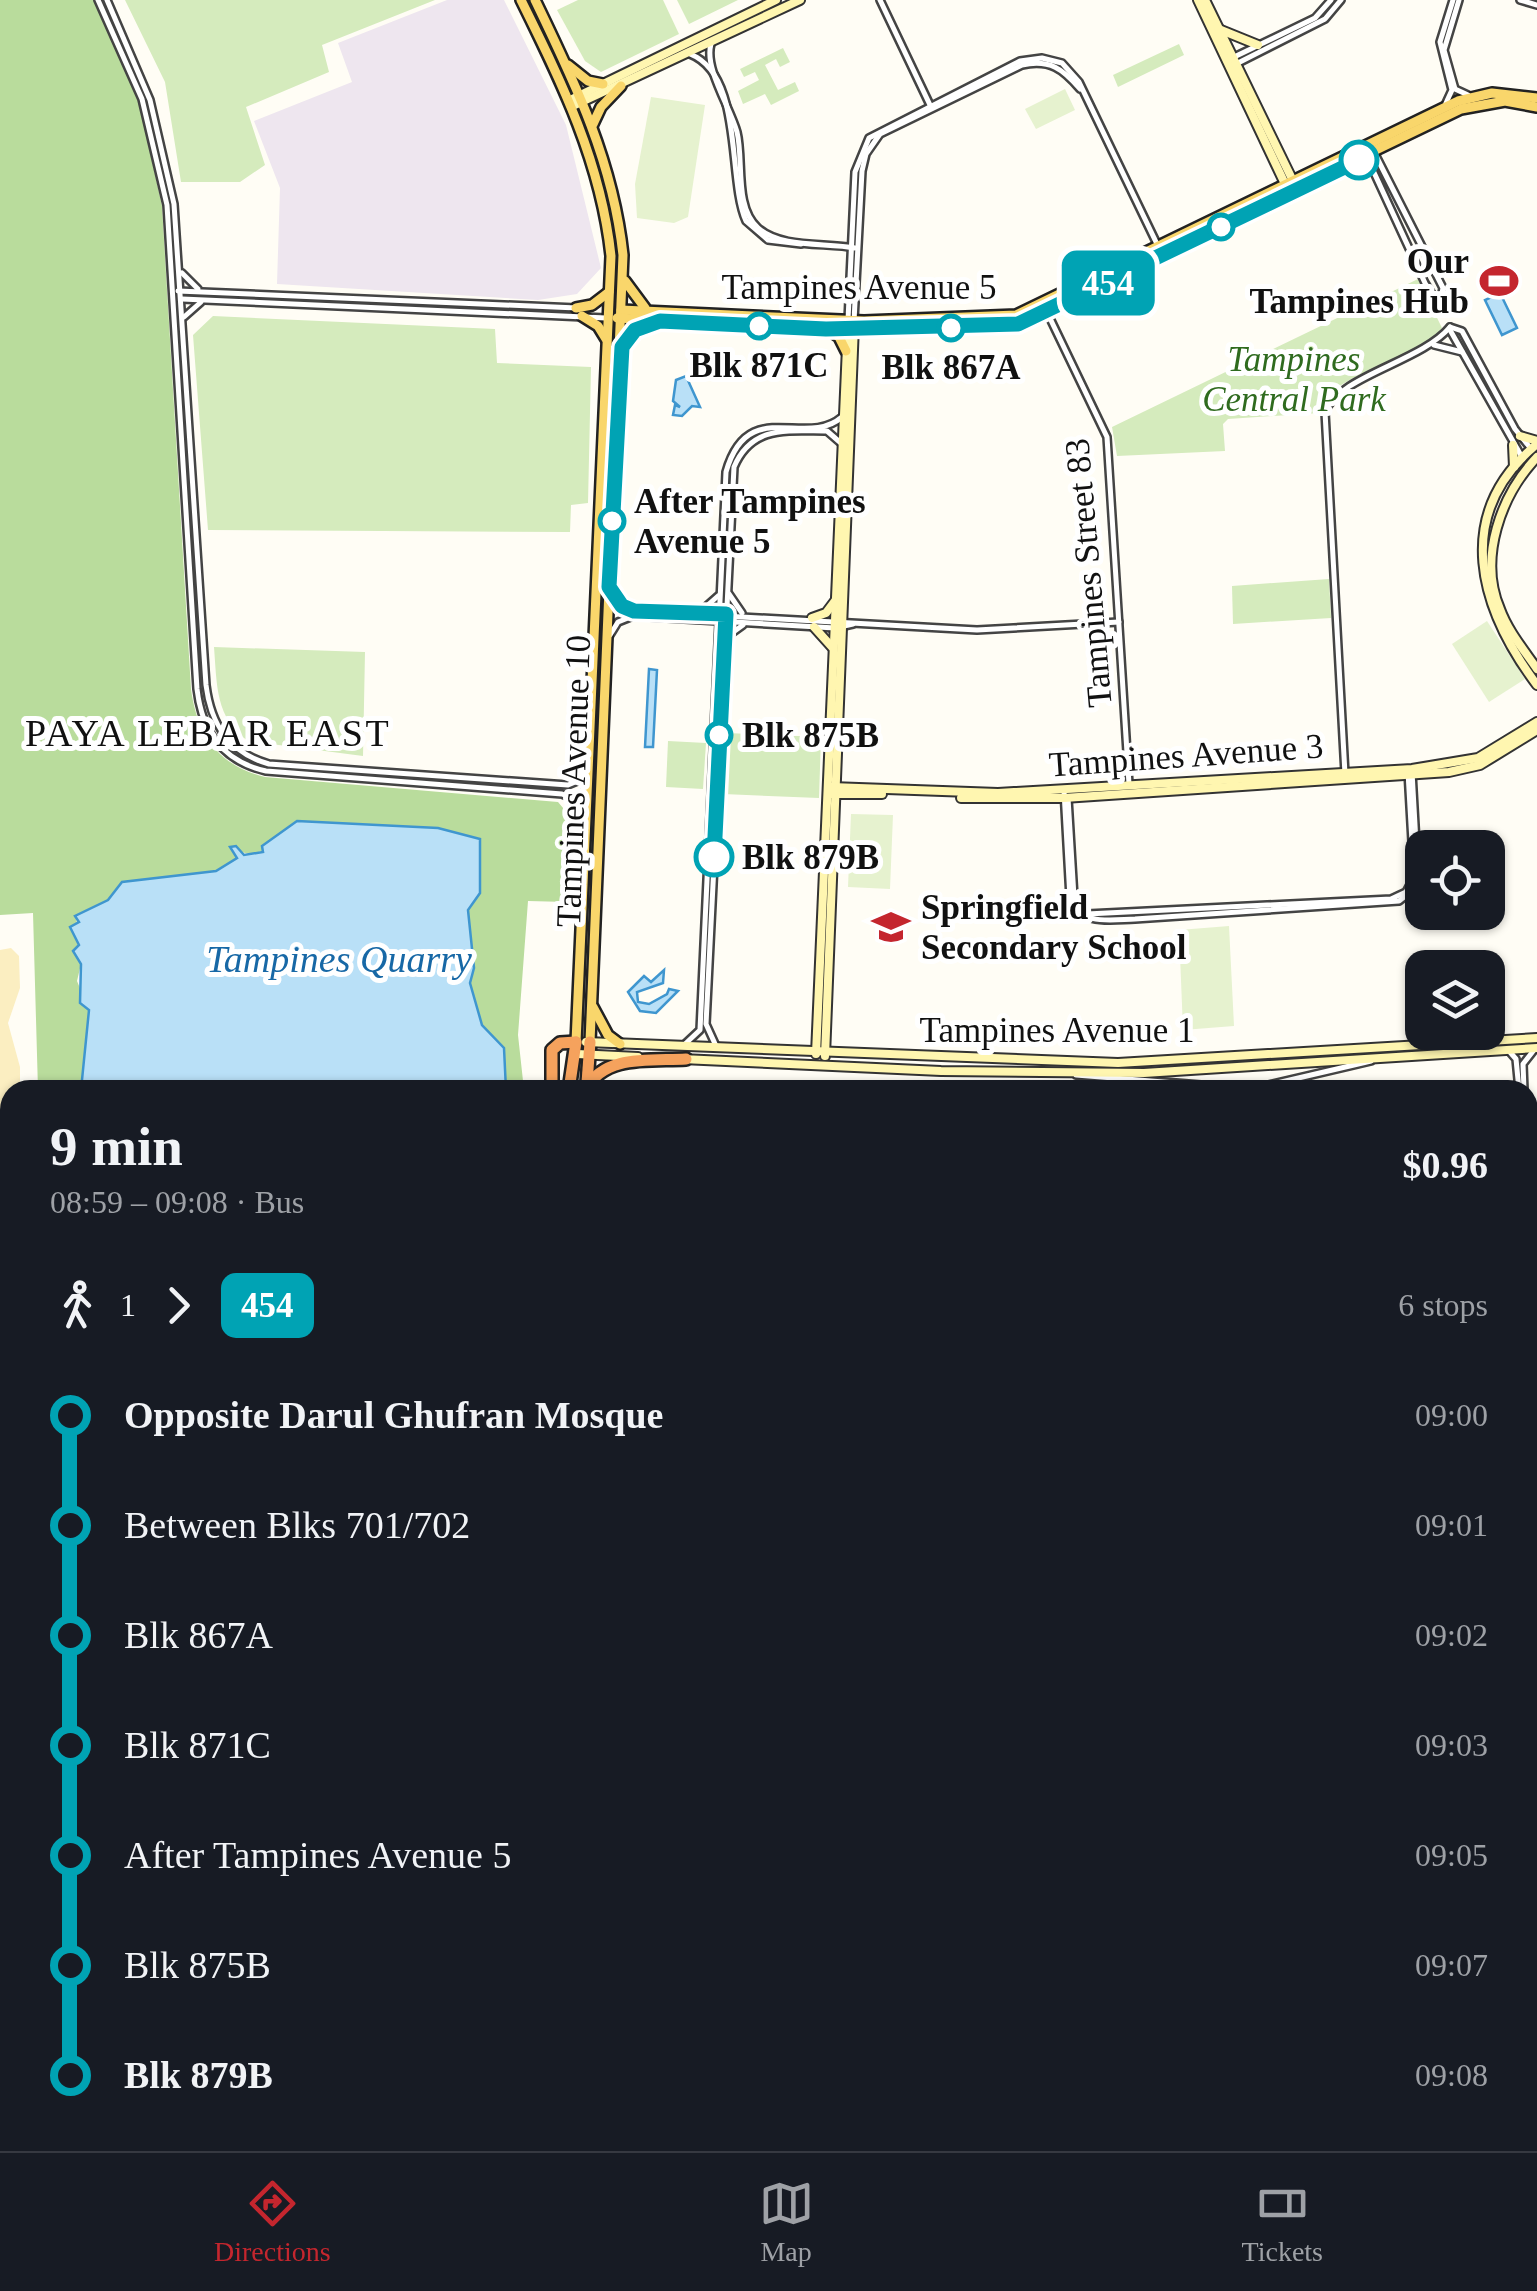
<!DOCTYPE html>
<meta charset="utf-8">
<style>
:root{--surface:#171b24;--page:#242831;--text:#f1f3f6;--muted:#9ea1a6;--line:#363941;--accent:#c4262e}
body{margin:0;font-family:"Times New Roman",serif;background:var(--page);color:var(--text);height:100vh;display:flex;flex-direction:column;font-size:38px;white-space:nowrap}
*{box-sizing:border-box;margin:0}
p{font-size:32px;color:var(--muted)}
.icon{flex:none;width:55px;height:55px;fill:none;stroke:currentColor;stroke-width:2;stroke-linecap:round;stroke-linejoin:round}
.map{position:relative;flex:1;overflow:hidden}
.panel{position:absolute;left:0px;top:1080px;width:1538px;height:1072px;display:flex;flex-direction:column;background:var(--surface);border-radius:30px 30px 0 0;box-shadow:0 2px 8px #0004}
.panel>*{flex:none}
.badge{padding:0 20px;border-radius:15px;font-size:35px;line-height:65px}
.buttons{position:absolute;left:1405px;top:830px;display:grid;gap:20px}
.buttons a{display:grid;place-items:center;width:100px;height:100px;border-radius:20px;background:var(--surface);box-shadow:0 2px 8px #0004;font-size:50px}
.map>.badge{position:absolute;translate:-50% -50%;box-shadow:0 0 0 5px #fff}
.legs{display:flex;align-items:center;gap:15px;height:110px;padding:0 50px;font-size:32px}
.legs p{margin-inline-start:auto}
.head{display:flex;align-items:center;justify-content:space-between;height:170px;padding:0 50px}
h1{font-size:55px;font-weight:700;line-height:75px}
ul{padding:0 50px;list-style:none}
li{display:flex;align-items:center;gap:35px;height:110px;font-size:38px}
li i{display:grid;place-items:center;width:15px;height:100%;margin:0 12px;background:currentColor}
li i::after{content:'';width:25px;height:25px;margin:-12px;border:8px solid;border-radius:50%;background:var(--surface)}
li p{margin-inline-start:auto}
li:first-child i{background:linear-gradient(#0000 50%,currentColor 0)}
li:last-child i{background:linear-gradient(currentColor 50%,#0000 0)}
.tab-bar{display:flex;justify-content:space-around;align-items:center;height:140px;border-top:2px solid var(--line);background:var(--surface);font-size:28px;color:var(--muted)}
.tab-bar a{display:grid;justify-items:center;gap:5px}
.tab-bar .current{color:var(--accent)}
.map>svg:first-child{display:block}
</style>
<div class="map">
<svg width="1537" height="2151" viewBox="0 0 1537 2151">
<rect width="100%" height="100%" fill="#fffdf5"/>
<polygon fill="#eee6ef" points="447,0 504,0 566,125 601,268 577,294 538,300 277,284 280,188 254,121 352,82 338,43"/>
<g fill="#d5ebbd">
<polygon points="125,0 435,0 322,45 329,72 246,107 265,165 240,182 181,182 165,82"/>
<polygon points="578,0 663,0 679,34 601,72 585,61 557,10"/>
<polygon points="677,0 738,0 689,24"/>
<polygon points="1179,44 1184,55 1118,87 1113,75"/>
<polygon points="783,48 790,62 780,67 776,59 765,65 778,90 795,82 799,91 771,105 765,94 743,104 738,91 759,80 755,72 744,77 740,69"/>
<path d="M1418 279 1442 328C1416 364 1328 371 1319 413L1228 419 1223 424 1225 451 1117 456 1112 427Z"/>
<polygon points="213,316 495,329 497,363 591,367 588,503 571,505 570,532 208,530 193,335"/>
<polygon points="1329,579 1331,618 1233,624 1232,586"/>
<path d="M214 647 365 652 363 756 248 741C215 718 217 684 214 647Z"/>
<polygon points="726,733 821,737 819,798 723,794"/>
<polygon points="668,741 706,743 703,789 666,787"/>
<polygon points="1528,1463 1537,1467 1537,1739 1528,1746"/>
<polygon points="1537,1881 1537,1949 1528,1954 1528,1885"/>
<polygon points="103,2143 239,2143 237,2151 102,2151"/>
<polygon points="1112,2143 1200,2143 1189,2151 1100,2151"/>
</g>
<path fill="#b9dc9c" d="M0 0H94L139 102 162 206 191 689C197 735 219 766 265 777L558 802 574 821 567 902 528 901 518 1035 524 1090H506L504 1048 482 1025 469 983 474 968 468 910 479 838 438 828 298 821C277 841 260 864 231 848L238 858 216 871 122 882 108 900 76 915 81 964 77 981 89 1010 81 1090H38L33 913 0 915Z"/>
<g fill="#fbeec1">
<polygon points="11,948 19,956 20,988 8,1023 20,1067 20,1090 10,1090 10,1262 0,1269 0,950"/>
<polygon points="10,1299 10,1500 9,1500 0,1497 0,1308"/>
<polygon points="0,1518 10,1518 10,1652 0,1651"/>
<polygon points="0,1712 10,1712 10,1938 0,1936"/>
</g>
<g fill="#e6f2cf">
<polygon points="1065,89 1075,110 1036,129 1025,109"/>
<polygon points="651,97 705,105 688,217 674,223 637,218 635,184"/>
<polygon points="1487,621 1525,679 1489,702 1452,644"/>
<polygon points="851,814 893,815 890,889 848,887"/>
<polygon points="1229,926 1234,1026 1183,1030 1179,930"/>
</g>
<g fill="#b9e0f7" stroke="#3f96cf" stroke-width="2.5">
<polygon points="1500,293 1517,328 1502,335 1485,300"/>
<polygon points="686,376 700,407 692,406 682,416 673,415 675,405 680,407 673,401 676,380"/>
<polygon points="649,669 657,670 653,747 645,747"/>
<polygon points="297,821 438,828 480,839 480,893 468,910 474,968 470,983 482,1025 504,1048 506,1090 81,1090 89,1010 80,1003 81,964 73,951 79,945 70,927 79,922 75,916 108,900 122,882 216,871 237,858 230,847 236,846 244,855 263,852 262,846"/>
<polygon points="664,970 663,983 637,992 638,1002 649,1004 667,994 669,989 678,991 656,1013 640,1011 628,992 644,976 651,982"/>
</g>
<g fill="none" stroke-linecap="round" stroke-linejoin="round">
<g stroke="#444" stroke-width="10">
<g id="street">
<path d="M98 0 142 99 167 205 197 689C202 732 222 761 266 771L562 794 577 800 582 820"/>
<path d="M107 0 150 100 174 204 206 685C211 725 229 753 269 764L568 785 580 780 585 769"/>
<polyline points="880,0 930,105"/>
<polyline points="1459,0 1444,50 1455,89 1468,95"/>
<polyline points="1520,0 1537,5"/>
<path d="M711 44C704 68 730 107 737 132 744 160 734 207 758 228 782 249 826 242 855 248"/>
<path d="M690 54C744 75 727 179 746 221L768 240 801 244"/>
<polyline points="1232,58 1315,18 1331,0"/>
<polyline points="1234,65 1325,19 1341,0"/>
<polyline points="1446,103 1452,90 1440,42 1453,0"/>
<polyline points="1359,159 1371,166 1425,283 1434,297 1441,298 1443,288 1374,152"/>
<polyline points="182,273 198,289"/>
<polyline points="178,291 577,308"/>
<polyline points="182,299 606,318"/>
<polyline points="1046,310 1107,437 1129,784"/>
<polyline points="184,317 201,302"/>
<polyline points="848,320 855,172 869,138 1020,61 1042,58 1062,63 1079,82 1157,244"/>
<path d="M854 321 862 171 866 154 880 134 1022 65C1050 59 1063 69 1080 89"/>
<polyline points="1450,327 1462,331 1515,429 1532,450"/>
<polyline points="1450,330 1523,459"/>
<polyline points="1434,345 1462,352"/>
<polyline points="611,590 622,606 634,611 977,630 1119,622"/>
<polyline points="729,594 742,613"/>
<polyline points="701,611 718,596"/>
<polyline points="610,635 618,622 633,616 835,628 853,624"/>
<polyline points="725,638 743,625"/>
<path d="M1345 774 1325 412C1340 375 1421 362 1450 327"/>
<path d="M1064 791 1070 898C1082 926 1108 920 1135 919L1399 901 1413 890 1418 878 1412 772"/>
<polyline points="1068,798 1074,897 1087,914 1391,899 1406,892 1414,877 1408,772"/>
<path d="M684 1045 700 1030 726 472C748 395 805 449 842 417"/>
<path d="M716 1046 706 1024 734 467C752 425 787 431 827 431L842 444"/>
<polyline points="1509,1051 1516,1059 1519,1090"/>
<polyline points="1076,1075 1251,1089 1371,1061"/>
<polyline points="1524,1090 1523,1064 1534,1050"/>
<polyline points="1528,1145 1537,1249"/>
<polyline points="1528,1241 1537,1265"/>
<polyline points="1528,2112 1537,2105"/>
<polyline points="0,2136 6,2102 10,2102"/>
<polyline points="1479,2148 1490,2151 1492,2142"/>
<polyline points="2,2151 10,2114"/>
<polyline points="245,2151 248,2142"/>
<polyline points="252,2151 254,2142"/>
</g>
</g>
<g stroke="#333" stroke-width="12">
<g id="secondary">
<polyline points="1198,0 1286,186"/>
<polyline points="1205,0 1295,185"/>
<polyline points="1221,30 1258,45"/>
<polyline points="570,100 776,0"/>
<polyline points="573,106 800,0"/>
<polyline points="1520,436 1537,441"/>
<path d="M1537 444C1451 515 1480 609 1537 685"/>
<polyline points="1513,445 1514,467"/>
<path d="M1537 457C1501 495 1478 558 1500 609 1508 631 1524 650 1537 669"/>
<polyline points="812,618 826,613 835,601"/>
<polyline points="814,627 832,647"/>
<polyline points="831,787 998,793 1412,769 1478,758 1537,722"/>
<polyline points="831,794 882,794"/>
<polyline points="961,798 1064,798 1449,772 1480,765 1537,730"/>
<polyline points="586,1042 1118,1063 1537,1038"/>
<polyline points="577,1054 638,1057"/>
<polyline points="816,1054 848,324"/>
<polyline points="825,1056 854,325"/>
<polyline points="682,1059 941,1071 1144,1073 1537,1048"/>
<polyline points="1528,1749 1537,1741"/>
<polyline points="1528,1758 1537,1751"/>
<polyline points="776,2151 783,2142"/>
<polyline points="784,2151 792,2142"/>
</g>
</g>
<g stroke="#222" stroke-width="14">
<g id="primary">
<path d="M521 0C562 83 601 162 611 256L576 1042"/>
<path d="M535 0C575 83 613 161 623 255L590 1042"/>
<polyline points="568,65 588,81 603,84"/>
<polyline points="593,124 601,107 621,86"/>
<polyline points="625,281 645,308"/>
<polyline points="576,308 592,305 609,292"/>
<polyline points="621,310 864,321 1016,315 1458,101 1492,93 1537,98"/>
<polyline points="582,316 598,326 606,339"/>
<polyline points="617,318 827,329 995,328 1017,323 1461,109 1505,101 1537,107"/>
<polyline points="829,330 839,337 846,351"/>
<polyline points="623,345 630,334 653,323"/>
<polyline points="593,1007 608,1035 620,1044"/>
<polyline points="360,2142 362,2151"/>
<polyline points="371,2142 373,2151"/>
</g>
</g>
<g stroke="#222" stroke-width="16">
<g id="highway">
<polyline points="587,1083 590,1042"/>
<path d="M586 1089C605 1054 650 1061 686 1059"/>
<polyline points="552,1090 552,1050 560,1043 576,1042"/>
<polyline points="569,1090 576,1042"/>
<polyline points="1528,1961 1537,1956"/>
<polyline points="1528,1972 1537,1968"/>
<polyline points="1528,1987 1537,1984"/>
<polyline points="1528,1999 1537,1996"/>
<polyline points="85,2151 86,2142"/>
<polyline points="98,2151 99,2142"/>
<polyline points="1193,2151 1204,2142"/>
<polyline points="1215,2151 1227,2142"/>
</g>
</g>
<use href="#street" stroke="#fff" stroke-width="5"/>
<use href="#secondary" stroke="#fff6b0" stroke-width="8"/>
<use href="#primary" stroke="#f9d66b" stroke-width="9"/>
<use href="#highway" stroke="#f5a25d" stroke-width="11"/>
</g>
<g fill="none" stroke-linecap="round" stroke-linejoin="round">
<g stroke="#fff" stroke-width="22">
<polyline id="line-1" points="714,857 726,614 634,611 622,606 609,587 622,347 635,330 660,321 826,329 1018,324 1359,160"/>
</g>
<use href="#line-1" stroke="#00a3b4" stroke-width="15"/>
</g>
<defs>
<g id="stadium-bare" transform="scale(3)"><path d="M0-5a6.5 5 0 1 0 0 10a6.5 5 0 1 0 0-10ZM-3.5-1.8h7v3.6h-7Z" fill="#c4262e" stroke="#fff" stroke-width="2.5" paint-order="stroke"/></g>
<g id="school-bare" transform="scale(3)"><path d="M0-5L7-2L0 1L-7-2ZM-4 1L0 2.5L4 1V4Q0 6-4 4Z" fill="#c4262e" stroke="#fff" stroke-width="2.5" paint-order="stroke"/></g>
</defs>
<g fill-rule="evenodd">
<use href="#stadium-bare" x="1499" y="281"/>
<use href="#school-bare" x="891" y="927"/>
</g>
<g fill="#fff" stroke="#00a3b4" stroke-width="5">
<circle cx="1359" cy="160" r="18"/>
<circle cx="1221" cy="227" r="12"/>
<circle cx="759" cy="326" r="12"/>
<circle cx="951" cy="328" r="12"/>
<circle cx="612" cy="521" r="12"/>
<circle cx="719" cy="735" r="12"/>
<circle cx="714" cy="857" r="18"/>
</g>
<g text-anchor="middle" stroke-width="10" stroke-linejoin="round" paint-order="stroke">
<g font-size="35" font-weight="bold" fill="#111" stroke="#fff" text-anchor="end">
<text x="1469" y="273">Our<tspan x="1469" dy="40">Tampines Hub</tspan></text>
<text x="921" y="919" text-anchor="start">Springfield<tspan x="921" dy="40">Secondary School</tspan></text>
</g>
<g font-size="35" fill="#111" stroke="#fff">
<text x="859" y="299">Tampines Avenue 5</text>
<text transform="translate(1088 573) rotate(-95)" y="12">Tampines Street 83</text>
<text transform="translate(1186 755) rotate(-4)" y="12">Tampines Avenue 3</text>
<text transform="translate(573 781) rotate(-88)" y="12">Tampines Avenue 10</text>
<text x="1057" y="1042">Tampines Avenue 1</text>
</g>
<g font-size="35" font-style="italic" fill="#2f6b1f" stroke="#fff">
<text x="1294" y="371">Tampines<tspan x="1294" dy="40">Central Park</tspan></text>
</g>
<g font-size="35" font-weight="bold" fill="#111" stroke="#fff" text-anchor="start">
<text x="759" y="377" text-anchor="middle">Blk 871C</text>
<text x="951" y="379" text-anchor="middle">Blk 867A</text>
<text x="634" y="513">After Tampines<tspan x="634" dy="40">Avenue 5</tspan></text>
<text x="742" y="747">Blk 875B</text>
<text x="742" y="869">Blk 879B</text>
</g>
<g font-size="38" letter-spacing="2.5" fill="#111" stroke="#fff">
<text x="208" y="746">PAYA LEBAR EAST</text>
</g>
<g font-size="38" font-style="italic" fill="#1768a6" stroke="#fff">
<text x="339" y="972">Tampines Quarry</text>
</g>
</g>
</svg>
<div class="buttons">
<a><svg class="icon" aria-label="locate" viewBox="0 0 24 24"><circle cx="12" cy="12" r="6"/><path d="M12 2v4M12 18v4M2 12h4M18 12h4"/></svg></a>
<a><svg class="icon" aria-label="layers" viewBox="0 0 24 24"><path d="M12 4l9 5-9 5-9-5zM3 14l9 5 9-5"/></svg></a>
</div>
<b class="badge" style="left:1108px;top:283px;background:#00a3b4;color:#fff">454</b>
<section class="panel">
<div class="head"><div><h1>9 min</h1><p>08:59 – 09:08 · Bus</p></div><b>$0.96</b></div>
<div class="legs"><svg class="icon" aria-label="walk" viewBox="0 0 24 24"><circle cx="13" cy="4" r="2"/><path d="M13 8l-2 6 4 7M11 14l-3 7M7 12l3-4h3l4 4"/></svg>1<svg class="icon" aria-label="forward" viewBox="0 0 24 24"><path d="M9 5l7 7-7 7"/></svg><b class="badge" style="background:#00a3b4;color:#fff">454</b><p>6 stops</p></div>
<ul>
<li><i style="color:#00a3b4"></i><b>Opposite Darul Ghufran Mosque</b><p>09:00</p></li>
<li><i style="color:#00a3b4"></i><span>Between Blks 701/702</span><p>09:01</p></li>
<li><i style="color:#00a3b4"></i><span>Blk 867A</span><p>09:02</p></li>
<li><i style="color:#00a3b4"></i><span>Blk 871C</span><p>09:03</p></li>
<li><i style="color:#00a3b4"></i><span>After Tampines Avenue 5</span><p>09:05</p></li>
<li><i style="color:#00a3b4"></i><span>Blk 875B</span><p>09:07</p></li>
<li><i style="color:#00a3b4"></i><b>Blk 879B</b><p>09:08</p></li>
</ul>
</section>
</div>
<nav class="tab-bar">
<a class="current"><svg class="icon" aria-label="directions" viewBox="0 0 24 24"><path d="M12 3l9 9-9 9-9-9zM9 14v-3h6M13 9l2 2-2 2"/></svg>Directions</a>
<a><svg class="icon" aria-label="map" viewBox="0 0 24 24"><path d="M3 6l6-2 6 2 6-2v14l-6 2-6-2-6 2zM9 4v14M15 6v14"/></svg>Map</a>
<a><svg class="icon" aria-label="tickets" viewBox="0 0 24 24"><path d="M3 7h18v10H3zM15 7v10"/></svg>Tickets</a>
</nav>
